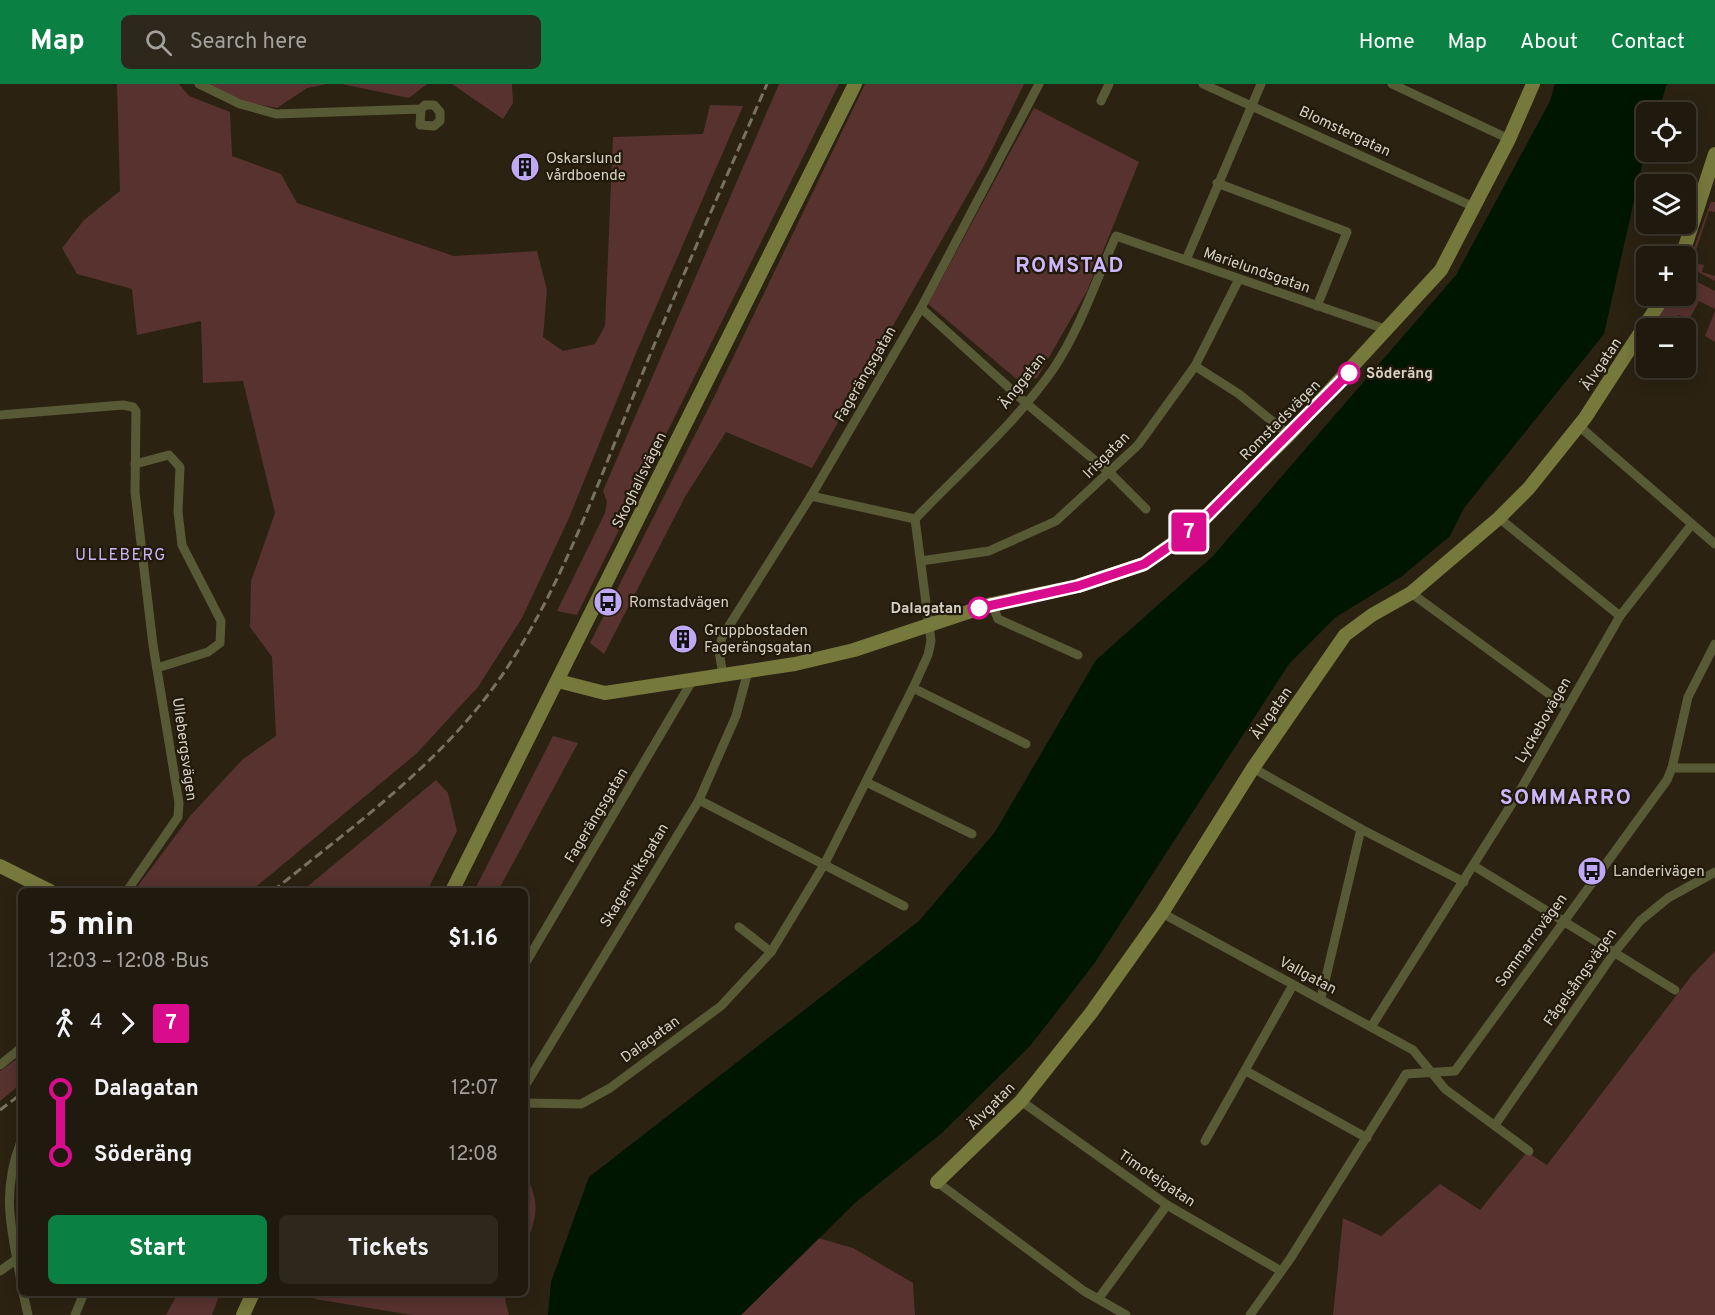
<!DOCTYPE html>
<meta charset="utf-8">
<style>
:root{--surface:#201a0e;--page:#2d271c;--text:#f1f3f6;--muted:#a2a19e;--line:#3d382e;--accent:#0b8043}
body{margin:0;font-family:Overpass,sans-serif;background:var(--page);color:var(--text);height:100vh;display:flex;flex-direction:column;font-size:22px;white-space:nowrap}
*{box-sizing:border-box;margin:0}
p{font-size:20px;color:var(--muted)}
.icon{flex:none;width:33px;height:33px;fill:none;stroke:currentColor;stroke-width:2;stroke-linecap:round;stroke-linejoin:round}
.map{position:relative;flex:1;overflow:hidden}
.side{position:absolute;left:18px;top:804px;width:510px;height:408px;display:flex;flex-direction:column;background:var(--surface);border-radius:9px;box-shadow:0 3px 15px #0003,0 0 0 2px var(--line)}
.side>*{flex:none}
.badge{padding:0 12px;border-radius:4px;font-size:21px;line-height:39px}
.buttons{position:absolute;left:1636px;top:18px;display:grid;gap:12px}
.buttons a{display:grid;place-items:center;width:60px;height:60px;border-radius:9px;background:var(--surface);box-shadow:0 3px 15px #0003,0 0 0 2px var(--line);font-size:30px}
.map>.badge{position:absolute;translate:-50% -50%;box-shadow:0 0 0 3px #fff}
.legs{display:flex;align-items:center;gap:9px;height:66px;padding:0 30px;font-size:20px}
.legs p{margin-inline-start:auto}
.head{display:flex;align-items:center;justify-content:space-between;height:102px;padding:0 30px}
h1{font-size:33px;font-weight:700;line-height:45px}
.button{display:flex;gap:12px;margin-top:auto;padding:12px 30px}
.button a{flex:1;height:69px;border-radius:9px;background:var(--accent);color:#fff;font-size:24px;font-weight:700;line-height:69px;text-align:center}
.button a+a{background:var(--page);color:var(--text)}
ul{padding:0 30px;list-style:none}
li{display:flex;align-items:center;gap:21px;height:66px;font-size:22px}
li i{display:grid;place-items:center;width:9px;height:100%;margin:0 8px;background:currentColor}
li i::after{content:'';width:15px;height:15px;margin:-8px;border:4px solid;border-radius:50%;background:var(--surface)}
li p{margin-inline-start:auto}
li:first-child i{background:linear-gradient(#0000 50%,currentColor 0)}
li:last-child i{background:linear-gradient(currentColor 50%,#0000 0)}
header{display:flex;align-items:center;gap:36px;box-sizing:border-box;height:84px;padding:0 30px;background:var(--accent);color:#fff}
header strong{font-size:28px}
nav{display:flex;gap:33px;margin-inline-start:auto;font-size:21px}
.search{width:420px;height:54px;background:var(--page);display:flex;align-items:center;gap:15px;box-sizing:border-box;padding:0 21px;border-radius:9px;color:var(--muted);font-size:22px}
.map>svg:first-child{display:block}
</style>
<header>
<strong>Map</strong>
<div class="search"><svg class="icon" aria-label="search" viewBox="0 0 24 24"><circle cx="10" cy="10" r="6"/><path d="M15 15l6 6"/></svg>Search here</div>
<nav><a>Home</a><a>Map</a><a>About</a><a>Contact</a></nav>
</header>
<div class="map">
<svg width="1715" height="1231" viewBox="0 0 1715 1231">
<rect width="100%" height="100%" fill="#2b2212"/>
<g fill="#58322f">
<polygon points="117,0 179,0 189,12 230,28 232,72 281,90 297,119 454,172 537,167 547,206 543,253 563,267 595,260 605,242 613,53 703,50 710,21 743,22 636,269 569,434 522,534 478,603 416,670 251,807 134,807 191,731 243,675 276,652 272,573 250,543 251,497 275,429 243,297 203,299 201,237 137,251 132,205 77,190 62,164 84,136 120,107"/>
<polygon points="207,0 327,0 307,4 277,24 245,18"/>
<polygon points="342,0 427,0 409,14"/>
<polygon points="452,0 512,0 513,19 503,35"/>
<polygon points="779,0 839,0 577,531 557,527 605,429 607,418 603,407"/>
<polygon points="865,0 1024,0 985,80 812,384 726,348 685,413 604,570 590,559 712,317"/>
<polygon points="1034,24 1139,78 1087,207 1037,294 1020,298 928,220"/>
<polygon points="1711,118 1715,118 1715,128 1709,127 1692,178 1704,181 1702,188 1715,192 1715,197 1687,182"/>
<polygon points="1686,192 1715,207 1715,225 1699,217 1690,234 1678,231 1665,244 1652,244 1671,212 1686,212"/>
<polygon points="1715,227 1715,258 1705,252"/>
<polygon points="553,652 578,659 498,807 474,807"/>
<polygon points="436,696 448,709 457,747 427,807 302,807"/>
<polygon points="1715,867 1715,1231 1333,1231 1343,1134 1381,1152 1440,1100 1480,1126 1527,1068 1547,1081 1692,891"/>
<polygon points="21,972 21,1000 0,1017 0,987"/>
<path d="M525 1088C540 1120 538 1131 525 1162Z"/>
<polygon points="818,1154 853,1164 913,1199 915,1231 741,1231"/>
<polygon points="178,1209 220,1209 212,1231 166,1231"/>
<polygon points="316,1209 508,1209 505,1216 509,1231 412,1231 315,1215"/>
</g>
<polygon fill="#001600" points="1555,0 1667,0 1658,28 1647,28 1647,59 1604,250 1464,424 1450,452 1401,493 1336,533 1289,580 1094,880 1030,962 943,1048 856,1118 741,1231 548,1231 551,1198 589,1093 919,837 995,748 1096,576 1213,472 1456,191 1550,17"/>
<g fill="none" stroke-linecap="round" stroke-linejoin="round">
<g stroke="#585a36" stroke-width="9">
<polyline points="199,0 240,20 276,30 421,25 425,21 434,21 440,28 440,37 434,42 420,41 421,25"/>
<polyline points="1203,0 1474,123"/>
<polyline points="1392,0 1509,55"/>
<polyline points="1101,17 1109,0"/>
<polyline points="1217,99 1347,148 1317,222"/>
<polyline points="1186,176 1261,0"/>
<polyline points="921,224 1027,320 1110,389 1146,425"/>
<polyline points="1195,282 1239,310 1289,351"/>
<polyline points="0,331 123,321 133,323 136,327 135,408 153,561 179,719 178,733 127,807"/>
<polyline points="1579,342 1715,460"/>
<polyline points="135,380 169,371 180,383 178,428 182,461 221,537 220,559 208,568 157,584"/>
<polyline points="1499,434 1620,532"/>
<path d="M915 435C962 386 1015 340 1054 284 1081 243 1096 196 1116 152L1388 246"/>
<polyline points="921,477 989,467 1056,437 1138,361 1195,282 1239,195"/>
<polyline points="1411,509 1567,623"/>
<polyline points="992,520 998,535 1078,571"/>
<polyline points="723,591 719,567 722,553 811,412 921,224 1039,0"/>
<polyline points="913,604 1026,660"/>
<polyline points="1253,684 1361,745 1464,798"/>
<polyline points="1672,684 1715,684"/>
<polyline points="866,698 972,750"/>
<polyline points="699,716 904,822"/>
<polyline points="1474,782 1675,906"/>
<polyline points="1162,829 1413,966 1445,1005 1529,1067"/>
<polyline points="739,843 771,868"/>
<polyline points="525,880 692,597"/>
<polyline points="1321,914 1361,745"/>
<polyline points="1371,943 1518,710 1620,532 1692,440"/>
<polyline points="0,981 21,964"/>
<polyline points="1246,987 1367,1054"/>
<polyline points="525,1002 699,716 736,632 748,587"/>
<polyline points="1021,1017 1167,1121 1281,1187"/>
<polyline points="525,1019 581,1020 610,1004 721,922 771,868 825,779 913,604 928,571 931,557 915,435 811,412"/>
<polyline points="1495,1041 1614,869 1640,837 1668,814 1715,788"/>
<path d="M21 1057C1 1109 11 1144 21 1197"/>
<polyline points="1205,1057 1293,901"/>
<polyline points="937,1098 1084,1207 1126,1231"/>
<polyline points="0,1187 17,1175"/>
<polyline points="23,1209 28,1231"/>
<polyline points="1099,1214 1167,1121"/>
<polyline points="75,1231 84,1209"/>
<polyline points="1250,1231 1290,1175 1406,990 1455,987 1667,696 1672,684 1688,613 1715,560"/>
</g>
<g stroke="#76793c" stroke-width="14">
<polyline points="1682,172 1715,70"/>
<polyline points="558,597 605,609 795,580 854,566 992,520 1078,502 1144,480 1193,445 1289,351 1441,186 1509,55 1533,0"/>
<polyline points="0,782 50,807"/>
<polyline points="452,807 855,0"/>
<polyline points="937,1098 1021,1017 1091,929 1162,829 1253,684 1345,551 1372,531 1411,509 1499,434 1529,404 1585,334 1664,212"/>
<polyline points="243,1231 253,1209"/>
</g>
<g stroke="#797264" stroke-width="3" stroke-dasharray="9 4.5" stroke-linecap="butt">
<path d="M273 807C347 747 429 688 487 612 555 523 595 406 637 303 678 201 723 101 767 0"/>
<polyline points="0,1026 21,1010"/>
</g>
</g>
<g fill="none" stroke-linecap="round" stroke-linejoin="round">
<g stroke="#fff" stroke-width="14">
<polyline id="line-1" points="979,524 1078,502 1144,480 1193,446 1349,289"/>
</g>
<use href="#line-1" stroke="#d80c8c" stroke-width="9"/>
</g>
<defs>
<g id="building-disc" transform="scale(1.5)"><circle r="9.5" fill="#bfa8f4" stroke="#211909"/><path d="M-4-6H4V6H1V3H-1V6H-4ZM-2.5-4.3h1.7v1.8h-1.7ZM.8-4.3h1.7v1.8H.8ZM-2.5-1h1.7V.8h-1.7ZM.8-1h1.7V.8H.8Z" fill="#111"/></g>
<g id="bus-disc" transform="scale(1.5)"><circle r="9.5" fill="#bfa8f4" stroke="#211909"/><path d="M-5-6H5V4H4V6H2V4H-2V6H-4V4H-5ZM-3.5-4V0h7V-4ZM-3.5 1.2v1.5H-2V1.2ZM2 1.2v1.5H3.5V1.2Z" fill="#111"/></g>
</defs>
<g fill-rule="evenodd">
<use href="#building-disc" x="525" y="83"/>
<use href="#bus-disc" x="608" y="518"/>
<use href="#building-disc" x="683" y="555"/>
<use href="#bus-disc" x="1592" y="787"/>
</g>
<g fill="#fff" stroke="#d80c8c" stroke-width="3">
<circle cx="1349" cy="289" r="10"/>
<circle cx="979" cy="524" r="10"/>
</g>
<g text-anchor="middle" stroke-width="4.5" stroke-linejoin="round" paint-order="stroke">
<g font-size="15" fill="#d6d0c6" stroke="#211909">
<text transform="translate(1345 47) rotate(25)" y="5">Blomstergatan</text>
<text transform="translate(1257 186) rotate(19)" y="5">Marielundsgatan</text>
<text transform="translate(1601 280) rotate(-56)" y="5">Älvgatan</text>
<text transform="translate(865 290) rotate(-60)" y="5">Fagerängsgatan</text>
<text transform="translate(1022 297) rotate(-52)" y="5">Änggatan</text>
<text transform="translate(1280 336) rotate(-45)" y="5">Romstadsvägen</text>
<text transform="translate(1106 371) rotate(-45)" y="5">Irisgatan</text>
<text transform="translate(639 396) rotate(-64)" y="5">Skoghallsvägen</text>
<text transform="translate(1271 629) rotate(-55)" y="5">Älvgatan</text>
<text transform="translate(1543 636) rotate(-60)" y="5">Lyckebovägen</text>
<text transform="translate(185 665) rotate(82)" y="5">Ullebergsvägen</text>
<text transform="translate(596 731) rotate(-59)" y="5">Fagerängsgatan</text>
<text transform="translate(634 791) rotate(-59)" y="5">Skagersviksgatan</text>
<text transform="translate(1531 856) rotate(-54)" y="5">Sommarrovägen</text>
<text transform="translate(1308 891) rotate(28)" y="5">Vallgatan</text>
<text transform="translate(1580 893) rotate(-55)" y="5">Fågelsångsvägen</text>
<text transform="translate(650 955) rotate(-36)" y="5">Dalagatan</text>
<text transform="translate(991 1022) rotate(-45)" y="5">Älvgatan</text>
<text transform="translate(1157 1094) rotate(34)" y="5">Timotejgatan</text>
</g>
<g font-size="15" fill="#d6d0c6" stroke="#211909" text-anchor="start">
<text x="546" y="79">Oskarslund<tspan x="546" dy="17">vårdboende</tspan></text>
<text x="629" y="523">Romstadvägen</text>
<text x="704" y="551">Gruppbostaden<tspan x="704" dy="17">Fagerängsgatan</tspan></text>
<text x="1613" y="792">Landerivägen</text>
</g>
<g font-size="15" font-weight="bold" fill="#d6d0c6" stroke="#211909" text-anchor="start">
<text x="1366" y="294">Söderäng</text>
<text x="962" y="529" text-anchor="end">Dalagatan</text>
</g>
<g font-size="16" letter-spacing="1.5" fill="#ccb7fd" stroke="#211909">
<text x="121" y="476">ULLEBERG</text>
</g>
<g font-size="21" font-weight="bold" letter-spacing="1.5" fill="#ccb7fd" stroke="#211909">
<text x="1070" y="188">ROMSTAD</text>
<text x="1566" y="720">SOMMARRO</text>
</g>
</g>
</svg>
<div class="buttons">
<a><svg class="icon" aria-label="locate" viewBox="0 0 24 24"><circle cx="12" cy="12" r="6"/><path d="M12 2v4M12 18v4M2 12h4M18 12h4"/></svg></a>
<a><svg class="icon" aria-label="layers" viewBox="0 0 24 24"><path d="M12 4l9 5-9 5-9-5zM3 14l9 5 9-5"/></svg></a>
<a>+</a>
<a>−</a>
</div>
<b class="badge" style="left:1189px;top:448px;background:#d80c8c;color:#fff">7</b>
<section class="side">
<div class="head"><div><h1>5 min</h1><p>12:03 – 12:08 · Bus</p></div><b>$1.16</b></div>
<div class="legs"><svg class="icon" aria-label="walk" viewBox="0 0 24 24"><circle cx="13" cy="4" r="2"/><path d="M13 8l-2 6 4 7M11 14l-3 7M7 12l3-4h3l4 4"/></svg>4<svg class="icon" aria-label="forward" viewBox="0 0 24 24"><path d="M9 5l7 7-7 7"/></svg><b class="badge" style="background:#d80c8c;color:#fff">7</b></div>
<ul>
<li><i style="color:#d80c8c"></i><b>Dalagatan</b><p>12:07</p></li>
<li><i style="color:#d80c8c"></i><b>Söderäng</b><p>12:08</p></li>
</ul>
<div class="button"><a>Start</a><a>Tickets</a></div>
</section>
</div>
